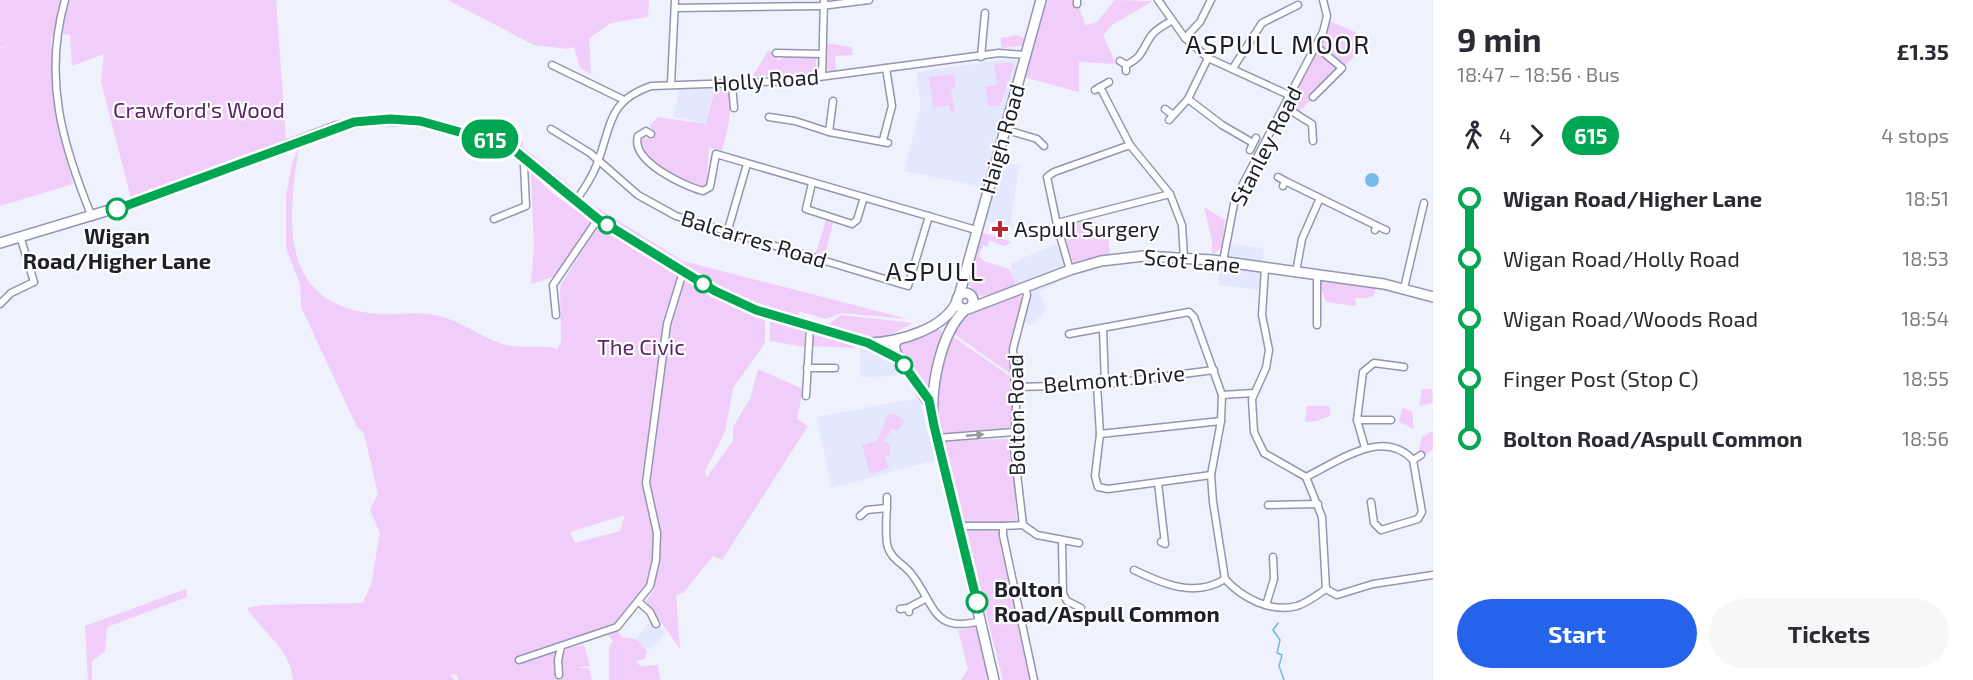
<!DOCTYPE html>
<meta charset="utf-8">
<style>
:root{--surface:#fff;--page:#f7f7f7;--text:#2b2b33;--muted:#7c7c81;--accent:#2563eb}
body{margin:0;font-family:"Exo 2",sans-serif;background:var(--page);color:var(--text);height:100vh;display:flex;flex-direction:column;font-size:22px;white-space:nowrap}
*{box-sizing:border-box;margin:0}
p{font-size:20px;color:var(--muted)}
.icon{flex:none;width:33px;height:33px;fill:none;stroke:currentColor;stroke-width:2;stroke-linecap:round;stroke-linejoin:round}
.map{position:relative;flex:1;overflow:hidden}
.details{display:flex;flex-direction:column;background:var(--surface);width:540px}
.details>*{flex:none}
.badge{padding:0 12px;border-radius:20px;font-size:21px;line-height:39px}
.map>.badge{position:absolute;translate:-50% -50%;box-shadow:0 0 0 3px #fff}
.legs{display:flex;align-items:center;gap:9px;height:66px;padding:0 24px;font-size:20px}
.legs p{margin-inline-start:auto}
.headline{display:flex;align-items:center;justify-content:space-between;height:102px;padding:0 24px}
h1{font-size:33px;font-weight:700;line-height:45px}
.cta{display:flex;gap:12px;margin-top:auto;padding:12px 24px}
.cta a{flex:1;height:69px;border-radius:36px;background:var(--accent);color:#fff;font-size:24px;font-weight:700;line-height:69px;text-align:center}
.cta a+a{background:var(--page);color:var(--text)}
ul{padding:0 24px;list-style:none}
li{display:flex;align-items:center;gap:21px;height:60px;font-size:22px}
li i{display:grid;place-items:center;width:9px;height:100%;margin:0 8px;background:currentColor}
li i::after{content:'';width:15px;height:15px;margin:-8px;border:4px solid;border-radius:50%;background:var(--surface)}
li p{margin-inline-start:auto}
li:first-child i{background:linear-gradient(#0000 50%,currentColor 0)}
li:last-child i{background:linear-gradient(currentColor 50%,#0000 0)}
main{display:flex;flex:1;min-height:0}
.map>svg:first-child{display:block}
</style>
<main>
<div class="map">
<svg width="1433" height="680" viewBox="0 0 1433 680">
<rect width="100%" height="100%" fill="#eff1fd"/>
<g fill="#e4e8fe">
<polygon points="1009,59 1015,60 1017,67 983,187 904,171 921,106 916,72"/>
<polygon points="715,88 706,124 673,117 679,90"/>
<polygon points="999,158 1019,166 1011,221 1013,228 984,219"/>
<polygon points="1223,243 1264,248 1259,290 1218,285"/>
<polygon points="1056,244 1069,277 1039,292 1047,309 1031,326 1024,322 1030,292 1017,286 1011,271 1011,263"/>
<polygon points="860,346 891,358 896,366 897,376 860,377"/>
<polygon points="919,398 935,460 832,488 816,417"/>
<polygon points="654,622 660,624 666,634 652,649 643,648 636,639 647,624"/>
</g>
<g fill="#f1cdf9" fill-rule="evenodd">
<polygon points="0,0 64,0 55,36 51,38 57,123 73,184 0,206 0,48 13,45 0,47"/>
<polygon points="70,0 276,0 286,139 131,198 101,82 104,54 72,66 70,35 61,33"/>
<polygon points="448,0 649,0 648,17 611,23 589,38 591,74 580,68 574,47 567,49 534,45"/>
<polygon points="1041,0 1077,0 1085,25 1096,23 1115,0 1153,1 1112,25 1103,35 1116,64 1079,62 1079,92 1020,76"/>
<polygon points="1327,20 1371,39 1297,114 1285,107"/>
<polygon points="1016,35 1024,38 1022,46 1001,48 1001,38"/>
<polygon points="826,43 852,47 853,55 835,56 836,71 830,72 825,66"/>
<polygon points="768,51 774,52 778,61 785,57 816,58 816,69 811,74 752,77"/>
<polygon points="1011,62 1014,66 1000,105 989,107 985,87 997,85 994,64"/>
<polygon points="954,74 956,86 951,91 955,112 951,113 949,105 933,108 929,77"/>
<path d="M724 87C737 97 726 137 722 151L709 147 707 182 703 189C685 180 634 161 643 137L652 139 654 136 650 125 658 117 706 124 715 90Z"/>
<polygon points="523,141 523,147 575,190 571,195 511,142"/>
<path d="M299 147C287 222 278 308 381 314 396 315 411 312 427 314 458 317 475 335 503 344 520 349 540 344 558 349L561 341 560 286 598 226C652 260 705 293 765 318V343L733 388 725 432 705 471 706 478 733 441V427L750 399 758 369 803 389 797 419 808 426 722 560 713 556 684 592 676 595 680 649 646 601 655 588 644 580 650 586 617 627 561 647 563 654 568 648 584 645 590 666 576 668H589L592 680H458L457 675 450 674 454 680H293C291 649 262 632 247 608L263 605 363 603 371 585 380 533 370 510 378 494 364 433 357 427 301 307 300 284 286 248V196L292 163ZM625 515 620 531 575 543 570 532Z"/>
<polygon points="531,172 552,193 593,222 557,276 531,284 534,247"/>
<path d="M593 205 683 261 908 319 841 313 826 319 799 311 798 319C723 293 659 252 591 211Z"/>
<polygon points="1204,207 1225,220 1221,248 1212,255 1212,240"/>
<polygon points="1091,218 1108,235 1110,254 1073,262 1062,229 1065,225"/>
<polygon points="826,220 833,223 824,258 815,255"/>
<polygon points="981,232 1010,241 1010,243 1004,246 989,240 988,246 983,245 979,256 984,261 1009,269 1017,286 990,298 975,294 967,281"/>
<polygon points="1322,280 1376,288 1374,295 1367,298 1355,298 1356,306 1326,302 1321,288"/>
<polygon points="1018,294 1022,298 1010,348 1011,374 951,332 965,317"/>
<polygon points="841,315 913,323 885,338 870,339 806,321 806,319 829,324"/>
<polygon points="770,319 805,330 804,347 770,341"/>
<polygon points="937,327 945,335 930,386 923,387 894,345"/>
<polygon points="812,332 858,346 854,348 812,346"/>
<path d="M951 335 1012 378 1013 409 1009 432 938 435C935 400 942 369 951 335Z"/>
<polygon points="1422,389 1432,389 1433,403 1419,406"/>
<polygon points="1307,406 1329,406 1331,415 1317,421 1305,422"/>
<polygon points="1402,408 1412,411 1414,429 1399,422"/>
<polygon points="895,414 905,421 897,431 892,429 884,441 889,444 890,454 885,456 889,468 870,474 862,445 877,441 888,415"/>
<polygon points="1433,431 1433,449 1423,457 1419,452 1422,437"/>
<polygon points="1008,439 1011,442 1017,521 1014,524 964,522 939,441"/>
<polygon points="965,530 1001,531 1031,680 1003,680"/>
<polygon points="186,589 187,597 107,627 105,651 92,661 92,680 88,680 85,626"/>
<polygon points="978,626 989,680 961,680 968,669 958,630"/>
<polygon points="617,631 622,637 636,639 647,651 645,659 636,661 640,666 658,665 660,680 609,680 609,646 613,641 608,635"/>
</g>
<circle fill="#72bae7" cx="1372" cy="180" r="7"/>
<g fill="none" stroke-linecap="round" stroke-linejoin="round">
<polyline stroke="#72bae7" stroke-width="1.5" points="1278,623 1273,630 1280,640 1277,653 1282,655 1279,666 1284,680"/>
<g stroke="#9396b2" stroke-width="9">
<g id="minor">
<path d="M65 0C43 78 62 144 92 217"/>
<polyline points="1158,0 1185,38 1208,58 1291,96"/>
<polyline points="1077,4 1077,0"/>
<polyline points="675,8 821,6 869,0"/>
<polyline points="1185,38 1200,22 1211,0"/>
<polyline points="776,53 822,54"/>
<polyline points="981,57 985,13"/>
<polyline points="1120,61 1126,65 1126,71"/>
<polyline points="552,65 624,100"/>
<path d="M1126 65C1143 57 1142 49 1151 36 1156 29 1164 25 1171 21"/>
<polyline points="1233,68 1262,23 1298,5"/>
<polyline points="822,76 824,0"/>
<polyline points="671,84 675,0"/>
<polyline points="732,84 734,108"/>
<polyline points="1100,87 1130,145 1170,194 1182,225 1184,257"/>
<polyline points="1095,90 1109,82"/>
<polyline points="1313,97 1342,68 1317,47"/>
<polyline points="1188,99 1222,125 1253,143"/>
<polyline points="1285,107 1312,124 1313,141"/>
<polyline points="1165,109 1173,115"/>
<polyline points="769,117 795,121 829,132 888,143"/>
<polyline points="1169,120 1188,99 1208,58"/>
<polyline points="551,129 590,153 638,195 676,216 908,286 929,216"/>
<polyline points="1004,129 1037,139 1044,146"/>
<polyline points="829,132 833,101"/>
<path d="M651 134 646 131 638 136C630 161 684 186 703 191L710 187 716 154 976 230"/>
<polyline points="883,140 892,106 886,68"/>
<polyline points="1250,150 1256,138"/>
<polyline points="1278,177 1285,181 1283,186"/>
<polyline points="1285,181 1377,226"/>
<polyline points="812,183 806,209 852,224 857,220 864,197"/>
<path d="M575 202C584 189 593 176 598 161 612 124 608 101 651 86L789 81 999 53 1025 55"/>
<polyline points="494,219 526,206 524,166 527,159"/>
<polyline points="1057,223 1170,194"/>
<polyline points="1375,230 1377,226 1386,230"/>
<polyline points="727,233 747,164"/>
<polyline points="1223,261 1235,199 1323,32 1327,16 1323,0"/>
<polyline points="1265,268 1262,315 1269,350 1266,368 1252,399 1254,432 1264,453 1306,477"/>
<polyline points="1070,270 1058,229 1047,177 1054,172 1130,145"/>
<polyline points="1296,272 1302,239 1320,198"/>
<polyline points="1317,275 1317,325"/>
<polyline points="1025,287 1027,295 1013,349 1016,405 1014,448 1023,525 1003,526 1003,535 1034,680"/>
<polyline points="1404,288 1424,203"/>
<polyline points="0,304 11,293 34,282 20,236"/>
<polyline points="556,315 553,285 598,219"/>
<polyline points="1103,329 1105,384"/>
<polyline points="1069,334 1189,312 1194,317 1222,395 1221,421 1211,475 1213,502 1225,579"/>
<polyline points="807,368 835,368"/>
<polyline points="1097,385 1100,434 1095,476 1098,487 1108,489 1211,475"/>
<polyline points="1015,387 1097,385 1214,370"/>
<polyline points="1222,395 1254,393"/>
<polyline points="806,396 810,327"/>
<polyline points="1357,420 1391,420"/>
<polyline points="1100,434 1221,421"/>
<polyline points="937,438 1014,432"/>
<polyline points="1365,448 1357,420 1363,372 1374,363 1404,367"/>
<polyline points="1413,460 1421,455"/>
<path d="M1306 477C1337 462 1383 427 1413 460"/>
<polyline points="1306,477 1322,517 1326,589"/>
<polyline points="1158,483 1165,544 1161,542"/>
<path d="M887 497C887 512 885 529 887 544 890 560 905 564 913 576 936 607 933 633 981 621"/>
<polyline points="1371,502 1374,523 1381,530 1418,519 1422,512 1413,460"/>
<polyline points="1268,505 1318,504"/>
<polyline points="860,516 867,510 887,508"/>
<polyline points="1023,525 1037,535 1079,543"/>
<polyline points="960,526 1003,526"/>
<polyline points="1062,541 1063,594 1067,601 1081,608"/>
<path d="M1134 570C1163 584 1195 598 1225 579"/>
<path d="M1225 579C1242 598 1271 613 1297 606 1307 603 1317 595 1326 589"/>
<polyline points="1326,589 1337,595 1373,584 1433,575"/>
<polyline points="639,602 650,612 656,624"/>
<polyline points="1266,605 1274,579 1273,557"/>
<polyline points="908,608 925,599"/>
<polyline points="900,609 908,608 909,612"/>
<polyline points="519,660 617,627 650,586 656,560 657,533 646,483 667,324 683,272"/>
<polyline points="559,675 558,660 561,647"/>
</g>
</g>
<g stroke="#9396b2" stroke-width="12">
<g id="secondary">
<polyline points="0,243 146,199 335,127 370,120 420,121 509,146 598,219 715,291 756,310 868,343 899,359"/>
<circle cx="965" cy="301" r="8"/>
<polyline points="959,296 1041,0"/>
<polyline points="968,309 1070,270 1101,261 1144,256 1212,260 1384,284 1433,297"/>
<path d="M965 310C941 332 931 385 933 417L994 680"/>
<polyline points="898,339 894,345 896,353 932,408"/>
<path d="M870 343C899 342 945 329 957 301"/>
</g>
</g>
<use href="#minor" stroke="#fff" stroke-width="6"/>
<use href="#secondary" stroke="#fff" stroke-width="9"/>
</g>
<defs><path id="oneway-solid" d="M-6-.8H1V-3.2L6.5 0L1 3.2V.8H-6Z" transform="scale(1.5)"/></defs>
<use fill="#999a9f" href="#oneway-solid" transform="translate(975 435) rotate(-5)"/>
<g fill="none" stroke-linecap="round" stroke-linejoin="round">
<g stroke="#fff" stroke-width="14">
<polyline id="line-1" points="117,209 354,122 390,119 420,121 509,146 598,219 715,291 756,310 868,343 899,359 929,400 934,426 977,602"/>
</g>
<use href="#line-1" stroke="#00a651" stroke-width="9"/>
</g>
<g fill="#fff" stroke="#00a651" stroke-width="3">
<circle cx="117" cy="209" r="10"/>
<circle cx="607" cy="225" r="8"/>
<circle cx="703" cy="284" r="8"/>
<circle cx="904" cy="365" r="8"/>
<circle cx="977" cy="602" r="10"/>
</g>
<path fill="#b92834" stroke="#fff" stroke-width="2" d="M997 220h6v6h6v6h-6v6h-6v-6h-6v-6h6z"/>
<g text-anchor="middle" stroke-width="4.5" stroke-linejoin="round" paint-order="stroke">
<g font-size="22" fill="#1d1f29" stroke="#fff">
<text transform="translate(766 80) rotate(-4)" y="8">Holly Road</text>
<text transform="translate(1002 139) rotate(-74)" y="8">Haigh Road</text>
<text transform="translate(1266 146) rotate(-63)" y="8">Stanley Road</text>
<text transform="translate(754 239) rotate(17)" y="8">Balcarres Road</text>
<text transform="translate(1192 261) rotate(5)" y="8">Scot Lane</text>
<text transform="translate(1114 379) rotate(-5)" y="8">Belmont Drive</text>
<text transform="translate(1016 415) rotate(-91)" y="8">Bolton Road</text>
</g>
<g font-size="22" fill="#5c2368" stroke="#fff">
<text x="199" y="118">Crawford's Wood</text>
<text x="641" y="355">The Civic</text>
</g>
<g font-size="22" fill="#1d1f29" stroke="#fff" text-anchor="start">
<text x="1014" y="237">Aspull Surgery</text>
</g>
<g font-size="22" font-weight="bold" fill="#1d1f29" stroke="#fff">
<text x="117" y="244">Wigan<tspan x="117" dy="25">Road/Higher Lane</tspan></text>
<text x="994" y="597" text-anchor="start">Bolton<tspan x="994" dy="25">Road/Aspull Common</tspan></text>
</g>
<g font-size="26" letter-spacing="1.5" fill="#1d1f29" stroke="#fff">
<text x="1278" y="54">ASPULL MOOR</text>
<text x="935" y="281">ASPULL</text>
</g>
</g>
</svg>
<b class="badge" style="left:490px;top:139px;background:#00a651;color:#fff">615</b>
</div>
<section class="details">
<div class="headline"><div><h1>9 min</h1><p>18:47 – 18:56 · Bus</p></div><b>£1.35</b></div>
<div class="legs"><svg class="icon" aria-label="walk" viewBox="0 0 24 24"><circle cx="13" cy="4" r="2"/><path d="M13 8l-2 6 4 7M11 14l-3 7M7 12l3-4h3l4 4"/></svg>4<svg class="icon" aria-label="forward" viewBox="0 0 24 24"><path d="M9 5l7 7-7 7"/></svg><b class="badge" style="background:#00a651;color:#fff">615</b><p>4 stops</p></div>
<ul>
<li><i style="color:#00a651"></i><b>Wigan Road/Higher Lane</b><p>18:51</p></li>
<li><i style="color:#00a651"></i><span>Wigan Road/Holly Road</span><p>18:53</p></li>
<li><i style="color:#00a651"></i><span>Wigan Road/Woods Road</span><p>18:54</p></li>
<li><i style="color:#00a651"></i><span>Finger Post (Stop C)</span><p>18:55</p></li>
<li><i style="color:#00a651"></i><b>Bolton Road/Aspull Common</b><p>18:56</p></li>
</ul>
<div class="cta"><a>Start</a><a>Tickets</a></div>
</section>
</main>
